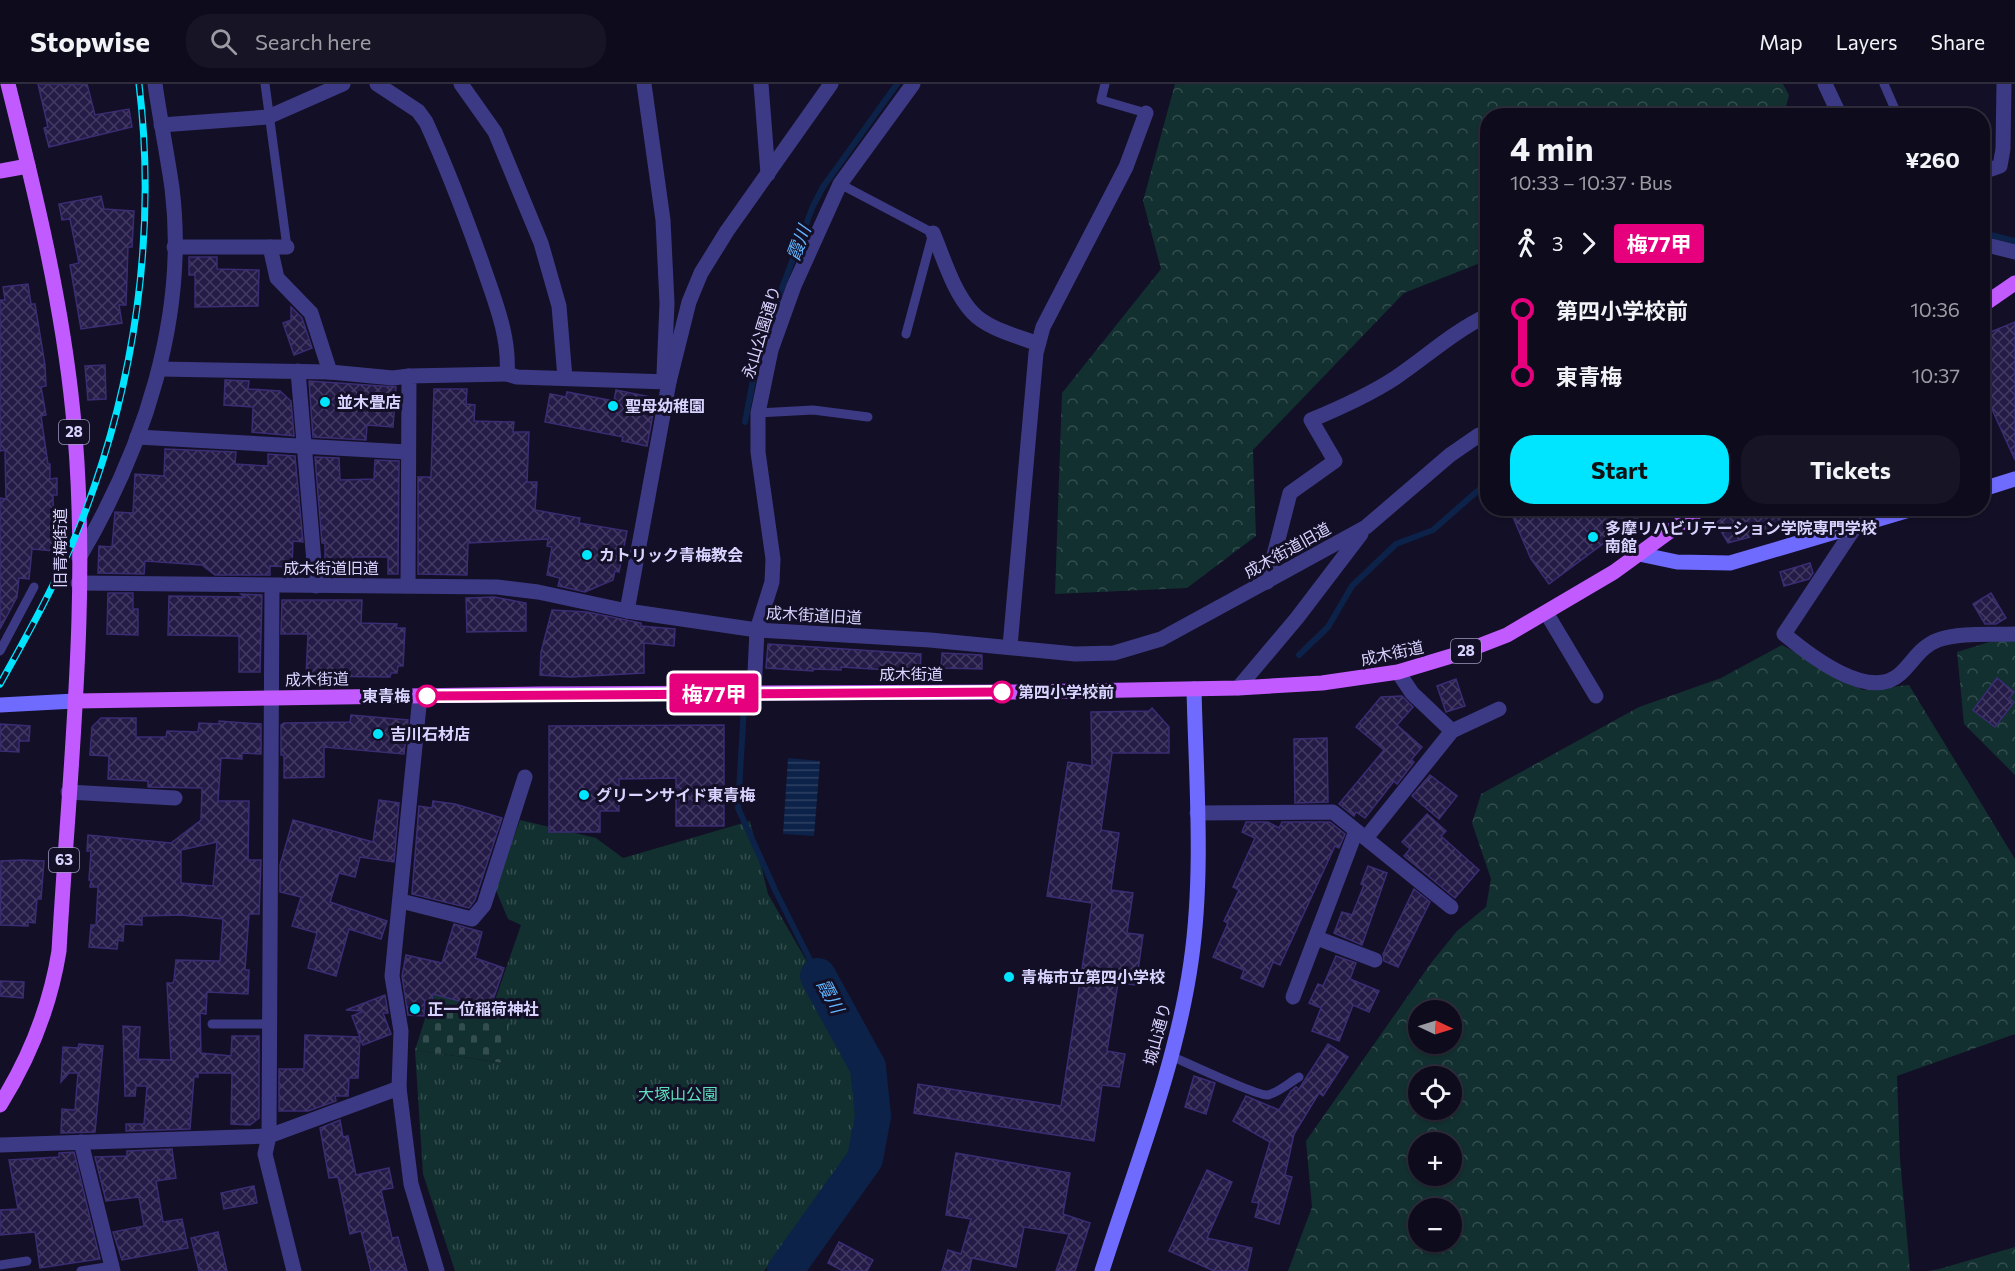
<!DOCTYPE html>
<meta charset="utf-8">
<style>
:root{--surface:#0e0b1c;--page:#171425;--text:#f1f3f6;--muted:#9b9ba3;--line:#2e2b3b;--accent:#00e5ff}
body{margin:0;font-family:Commissioner,"Noto Sans JP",sans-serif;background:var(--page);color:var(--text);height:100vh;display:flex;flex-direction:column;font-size:22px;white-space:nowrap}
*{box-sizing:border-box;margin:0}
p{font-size:20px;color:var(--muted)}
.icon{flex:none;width:33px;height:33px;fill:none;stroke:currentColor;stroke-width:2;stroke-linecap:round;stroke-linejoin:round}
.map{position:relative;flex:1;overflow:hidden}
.details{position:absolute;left:1480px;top:24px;width:510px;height:408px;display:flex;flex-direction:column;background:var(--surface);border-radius:24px;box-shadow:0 2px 4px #0004,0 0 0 2px var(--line)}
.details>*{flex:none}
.badge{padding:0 12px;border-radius:4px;font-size:21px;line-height:39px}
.needle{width:39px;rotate:94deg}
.controls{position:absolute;left:1408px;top:916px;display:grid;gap:12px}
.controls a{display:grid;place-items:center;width:54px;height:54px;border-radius:50%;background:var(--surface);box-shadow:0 2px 4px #0004,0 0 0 2px var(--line);font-size:30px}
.map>.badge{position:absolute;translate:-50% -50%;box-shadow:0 0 0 3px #fff}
.legs{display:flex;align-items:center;gap:9px;height:66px;padding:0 30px;font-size:20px}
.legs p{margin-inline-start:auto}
.head{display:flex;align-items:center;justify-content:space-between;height:102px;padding:0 30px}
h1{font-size:33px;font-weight:700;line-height:45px}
.button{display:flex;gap:12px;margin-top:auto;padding:12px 30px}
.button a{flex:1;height:69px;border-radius:24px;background:var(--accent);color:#111;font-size:24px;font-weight:700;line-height:69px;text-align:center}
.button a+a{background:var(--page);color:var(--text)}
ul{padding:0 30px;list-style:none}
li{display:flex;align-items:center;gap:21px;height:66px;font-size:22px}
li i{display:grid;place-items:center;width:9px;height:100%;margin:0 8px;background:currentColor}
li i::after{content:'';width:15px;height:15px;margin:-8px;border:4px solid;border-radius:50%;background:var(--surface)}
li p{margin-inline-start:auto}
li:first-child i{background:linear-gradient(#0000 50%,currentColor 0)}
li:last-child i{background:linear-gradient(currentColor 50%,#0000 0)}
header{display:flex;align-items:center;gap:36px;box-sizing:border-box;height:84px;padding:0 30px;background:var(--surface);border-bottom:2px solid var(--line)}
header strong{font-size:28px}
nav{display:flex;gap:33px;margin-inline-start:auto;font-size:21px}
.search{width:420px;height:54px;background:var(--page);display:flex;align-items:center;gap:15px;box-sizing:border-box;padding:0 21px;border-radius:24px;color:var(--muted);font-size:22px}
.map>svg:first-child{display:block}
</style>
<header>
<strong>Stopwise</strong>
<div class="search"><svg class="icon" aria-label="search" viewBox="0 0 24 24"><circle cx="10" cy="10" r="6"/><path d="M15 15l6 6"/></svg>Search here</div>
<nav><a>Map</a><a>Layers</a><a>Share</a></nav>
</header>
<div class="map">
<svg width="2015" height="1187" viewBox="0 0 2015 1187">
<defs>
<pattern id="grass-tufts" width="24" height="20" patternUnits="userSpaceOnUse" patternTransform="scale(1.5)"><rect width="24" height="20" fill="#12302f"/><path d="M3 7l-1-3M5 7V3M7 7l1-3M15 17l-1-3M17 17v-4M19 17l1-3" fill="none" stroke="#344d4e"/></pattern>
<pattern id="forest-crowns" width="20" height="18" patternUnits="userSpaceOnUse" patternTransform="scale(1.5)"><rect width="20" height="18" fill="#12302f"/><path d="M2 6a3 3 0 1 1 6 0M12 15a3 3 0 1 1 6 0" fill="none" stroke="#344d4e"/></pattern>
<pattern id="cemetery-stones" width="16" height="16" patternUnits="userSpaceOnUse" patternTransform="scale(1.5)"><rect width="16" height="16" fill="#12302f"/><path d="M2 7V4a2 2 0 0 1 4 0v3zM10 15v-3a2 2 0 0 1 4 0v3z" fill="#344d4e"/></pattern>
<pattern id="water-rules" width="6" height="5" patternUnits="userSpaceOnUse" patternTransform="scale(1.5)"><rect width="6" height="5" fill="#0c2248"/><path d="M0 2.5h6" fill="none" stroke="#2f4163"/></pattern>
<pattern id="building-cross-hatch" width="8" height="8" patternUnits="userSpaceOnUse" patternTransform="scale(1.5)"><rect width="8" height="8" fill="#241b47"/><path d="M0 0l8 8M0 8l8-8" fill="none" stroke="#433b63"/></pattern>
</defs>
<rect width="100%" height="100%" fill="#130f26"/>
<polygon fill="url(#grass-tufts)" points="520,736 596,754 623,774 750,737 768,810 873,992 873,1032 861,1074 764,1187 455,1187 423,1090 415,966 502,979 512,922 494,919 521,841 508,835 495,804"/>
<g fill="url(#forest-crowns)" fill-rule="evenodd">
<polygon points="1175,0 1783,0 1789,11 1784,31 1488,32 1488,176 1404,209 1253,366 1256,452 1187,504 1055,510 1062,309 1161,185 1143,117"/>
<polygon points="2015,550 2015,691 1964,640 1957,568"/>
<path d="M1782 561 1863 606 1909 601 2015 775V950L1897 992 1900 1075 1910 1187H1288L1312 1123 1306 1057 1431 879 1457 847 1486 823 1491 795 1472 739 1481 710 1639 623 1721 594ZM1419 927H1452V960H1419ZM1419 993H1452V1026H1419ZM1419 1059H1452V1092H1419ZM1419 1125H1452V1158H1419Z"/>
<polygon points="2015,1163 2015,1187 1928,1187 1939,1185"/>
</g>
<polygon fill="url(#cemetery-stones)" points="434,907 512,922 503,979 415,966"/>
<polygon fill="url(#water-rules)" points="788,674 820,677 814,752 783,750"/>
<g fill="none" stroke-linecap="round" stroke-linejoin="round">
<g stroke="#0c2248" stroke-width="6">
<polyline points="1983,149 2015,157"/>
<polyline points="745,338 759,265 813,122 823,103 897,0"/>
<polyline points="1299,571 1328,543 1352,502 1396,460 1433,446 1482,403 1488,401"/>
<polyline points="744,622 738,724 776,808 818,892"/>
</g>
<polyline stroke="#0c2248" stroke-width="36" points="785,1187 865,1075 873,1032 868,983 818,892"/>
</g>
<g fill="url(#building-cross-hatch)" stroke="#3b2d73" stroke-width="1.5" fill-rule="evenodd">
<polygon points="38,0 87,0 95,31 129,25 132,43 49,63 44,44 48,43"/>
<polygon points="101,112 104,125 134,127 132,163 128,163 126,221 119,221 122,239 81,245 70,181 79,179 70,135 62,136 59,120"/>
<polygon points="189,173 217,173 217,185 259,186 258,222 195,223 195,191 189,191"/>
<polygon points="28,200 31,220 35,220 45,281 46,302 41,303 46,331 41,332 48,380 50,380 50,395 57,394 57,411 53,411 54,467 32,465 29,495 19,494 17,513 0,545 0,414 6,415 5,366 0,367 0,216 5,216 3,203"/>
<polygon points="291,223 302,234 312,264 294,271 283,239 291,236"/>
<polygon points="2015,238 2015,376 1991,323 1983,327 1983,251"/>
<polygon points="105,281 106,315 88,316 85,282"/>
<polygon points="225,296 249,297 248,305 280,307 291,317 294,352 252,348 253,323 224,321"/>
<polygon points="309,297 396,303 393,343 367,341 366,356 313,353"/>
<polygon points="434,305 467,305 466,320 475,321 474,337 514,338 513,348 529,348 527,398 537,398 535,426 580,434 579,439 627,447 619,488 615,487 613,496 585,508 558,502 560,494 547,491 552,463 547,462 548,455 468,459 467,491 418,490 418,393 431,393"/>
<polygon points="616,306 656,314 647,362 622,357 623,353 545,338 550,310 566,313 567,308 614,317"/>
<polygon points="165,365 236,368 235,380 268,382 268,370 295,372 303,458 293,457 292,483 270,482 270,491 215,491 202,481 145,477 144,490 98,489 99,462 112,463 115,428 133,429 135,390 164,392"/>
<polygon points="315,373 339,374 340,396 374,395 375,376 399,377 398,490 388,490 388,473 353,473 353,492 325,490 325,459 322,459"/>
<polygon points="1509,424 1651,424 1549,500 1531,475"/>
<polygon points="1736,424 1821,424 1799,440 1728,459 1716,439"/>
<polygon points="1810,479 1813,489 1809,495 1784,502 1780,488"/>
<polygon points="108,509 133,509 133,525 138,525 138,551 107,550"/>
<polygon points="1991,509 2006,534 1996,540 1985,540 1973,520"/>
<polygon points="241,510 262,511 260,588 239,588 239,552 168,551 169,512 245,513"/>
<polygon points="494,513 526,519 526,547 467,548 466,514"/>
<polygon points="282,516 362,516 361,539 397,540 396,544 405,544 403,582 398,582 397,589 391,589 390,593 306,592 308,550 281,550"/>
<polygon points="552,526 587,528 641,539 641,542 675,545 674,562 644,559 644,589 571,593 540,591 541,568"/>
<polygon points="768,560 921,570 920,588 841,583 841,586 813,585 813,587 766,584"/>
<polygon points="942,569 982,571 982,585 941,584"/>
<polygon points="1997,594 2014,608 2009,614 2014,618 1995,643 1973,626"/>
<polygon points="1456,595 1465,622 1446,628 1437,602"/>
<polygon points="1402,612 1413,623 1397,641 1422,663 1411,676 1414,678 1397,700 1394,697 1365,734 1356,728 1354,732 1339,720 1384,666 1356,643 1381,613"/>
<polygon points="1152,624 1169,643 1169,669 1112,669 1101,746 1119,749 1111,806 1133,809 1127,849 1143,851 1136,901 1118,899 1107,967 1125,970 1119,1003 1102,1001 1094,1057 914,1029 918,1000 1061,1022 1092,819 1047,812 1068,678 1092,682 1091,628 1149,627"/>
<polygon points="351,631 408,636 404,670 324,663 324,693 284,694 284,671 281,671 281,641 284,639 350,638"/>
<path d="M101 634H136V653H166L167 647 198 648 199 639 219 640V637L261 640V670L242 669V675L221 674 218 717H249L248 776H261L259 830H249L245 886H249L248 910 207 908 206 930 200 929 201 969 231 972 232 952H259V1034L250 1041 231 1040 232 989H198V993H194L190 1045 126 1047V1040H144L147 1002H136L135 1012H125L123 942 140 943 138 975 171 976 167 899H173L174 896 176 876 220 877 223 835 180 831 142 832V841L124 840 123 857 118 856 117 865 89 863 91 841H96L98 803H90L91 796H89L91 767H87L88 751 171 759 201 736 202 704 148 703V697L108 695 109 672 90 671 92 643ZM217 758 213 802 181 799V766Z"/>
<polygon points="0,640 30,642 29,657 19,657 19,668 0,667"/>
<polygon points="724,641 724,742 676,742 676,694 619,695 619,727 600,727 600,748 549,748 549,642"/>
<polygon points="1327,654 1328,718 1295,719 1294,655"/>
<polygon points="1430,691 1457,712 1439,735 1412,712"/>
<polygon points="379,716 399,719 394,778 360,773 355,793 339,789 330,818 387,837 381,855 349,845 336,892 308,884 317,849 292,842 301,813 280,808 280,781 293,736 373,758"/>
<polygon points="433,717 455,720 502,734 475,816 469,824 412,810 419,722 432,724"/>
<polygon points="1427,730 1446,747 1441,752 1479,786 1455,814 1404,772 1410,765 1402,758"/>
<polygon points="1246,738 1268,738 1279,744 1282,738 1330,738 1345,750 1339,764 1335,762 1280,881 1273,878 1263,903 1241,894 1244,886 1213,873 1228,839 1224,837 1239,806 1233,803 1255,754 1242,748"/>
<polygon points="21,776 44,777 41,815 37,815 35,839 28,838 28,842 0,841 1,777"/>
<polygon points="1368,782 1387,789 1362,861 1334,849 1342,828 1352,831 1364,801 1361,800"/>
<polygon points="1414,805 1430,818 1398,883 1384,877 1383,870"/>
<polygon points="454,840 482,848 475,874 504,884 490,925 433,910 432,917 425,916 424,932 408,931 402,892 406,871 442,879"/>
<polygon points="1336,872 1356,879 1350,895 1379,907 1369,928 1353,921 1339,957 1312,947 1321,924 1309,919 1318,900 1323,902"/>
<polygon points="0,897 24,898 23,914 0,912"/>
<polygon points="385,911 388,929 383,929 391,950 363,961 360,955 358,994 349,994 348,1012 335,1012 336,1017 308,1027 279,1027 279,985 304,985 305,951 360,953 352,932 364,927 346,926"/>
<polygon points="79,960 103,962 95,1048 61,1049 62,1025 75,1026 78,989 69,989 61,998 63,963 78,964"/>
<polygon points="1328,960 1348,973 1323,1012 1319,1009 1294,1050 1285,1091 1292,1093 1279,1140 1255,1133 1259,1119 1252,1118 1270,1058 1233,1037 1246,1012 1279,1026 1291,1007 1296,1003 1299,1005"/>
<polygon points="1194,992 1215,999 1206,1030 1185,1023"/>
<polygon points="340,1036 343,1053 348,1052 356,1091 389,1084 393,1104 381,1106 392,1154 398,1153 407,1187 371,1187 361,1147 350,1150 338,1093 329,1094 320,1044"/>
<polygon points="172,1065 176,1094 156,1097 163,1138 182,1135 188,1164 122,1176 113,1148 144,1142 139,1113 106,1117 95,1073 127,1072 127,1067"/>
<polygon points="74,1068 100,1175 40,1184 35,1148 0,1151 0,1126 18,1125 9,1076 59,1073 59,1069"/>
<polygon points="956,1069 1070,1089 1063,1130 1090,1139 1075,1187 1056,1187 1069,1150 1024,1143 1016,1183 972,1174 969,1187 942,1187 948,1166 961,1170 971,1135 946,1131"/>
<polygon points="1207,1086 1232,1098 1207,1154 1252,1164 1247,1187 1214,1187 1169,1167"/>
<polygon points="254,1102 257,1119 224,1125 221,1109"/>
<polygon points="218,1148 227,1187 199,1187 191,1154"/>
<polygon points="839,1158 873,1176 867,1187 843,1187 828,1179"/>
</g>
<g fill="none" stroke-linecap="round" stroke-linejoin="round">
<g stroke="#3d3a85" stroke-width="9">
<polyline points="265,0 287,163"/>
<polyline points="1105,0 1101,16 1146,29"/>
<polyline points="1884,0 1898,32"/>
<polyline points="840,100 933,149 906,250"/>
<polyline points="758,329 813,326 868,333"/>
<polyline points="0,567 34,503"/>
<polyline points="212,940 270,940"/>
<path d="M1171 972C1187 979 1257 1012 1267 1011 1277 1010 1290 998 1299 993"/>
<polyline points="0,1181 27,1177"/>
<polyline points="81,1187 112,1182"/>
</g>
<g stroke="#3d3a85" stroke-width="15">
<path d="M377 0 418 27 426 38C447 84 465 131 482 179 494 215 510 252 507 290L409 292 408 502"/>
<polyline points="461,0 495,48 541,159 559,222 565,294"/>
<polyline points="644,0 663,136 667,219 664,290"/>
<polyline points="761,0 768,90"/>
<polyline points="1825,0 1840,32"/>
<polyline points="161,41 268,33 343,0"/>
<polyline points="1983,88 2000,82 2003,65 2004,0"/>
<path d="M933 149C944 175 953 207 972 228 987 245 1018 252 1038 260"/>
<polyline points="1983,160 2015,168"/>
<polyline points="174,163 287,163"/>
<polyline points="270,163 277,194 311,229 330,288"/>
<polyline points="160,285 330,288 393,294 409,292"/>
<polyline points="298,287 316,502"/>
<polyline points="507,290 517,293 669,298"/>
<polyline points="137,353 407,368"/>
<path d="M1855 443 1784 550C1809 571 1869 618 1900 590 1913 578 1921 562 1938 556 1960 548 1991 551 2015 550"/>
<path d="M79 474C144 364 188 233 172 104 167 69 160 35 155 0"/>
<path d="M1267 498 1290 409 1335 377 1311 336C1340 324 1369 311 1395 294 1426 273 1454 247 1488 231"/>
<polyline points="78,499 497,503 538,508 627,527 757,546 930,556 1075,570 1114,569 1161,555 1366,443 1450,371 1479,351 1488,350"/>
<polyline points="272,502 269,1052 265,1070 294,1187"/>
<polyline points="627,527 669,298 689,218 701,189 727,147 831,0"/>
<polyline points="1547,530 1596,612"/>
<polyline points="1010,562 1036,269 1043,243 1126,83 1146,29"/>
<polyline points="1398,588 1412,609 1452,647"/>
<polyline points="1238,604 1297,534 1361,450"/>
<polyline points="754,609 757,546 772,498 773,475 758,368 758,329 771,266 794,202 840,100 913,0"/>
<polyline points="420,612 392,892 401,947 399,1004 411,1100 437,1187"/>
<polyline points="68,708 175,714"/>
<polyline points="1197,729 1333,728 1451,823"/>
<polyline points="1366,754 1452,647 1499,625"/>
<polyline points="401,817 472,835 484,821 525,693"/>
<polyline points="1317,854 1375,876"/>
<polyline points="1293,913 1356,747"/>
<polyline points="81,1058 113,1187"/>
<polyline points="0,1061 269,1052 399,1004"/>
</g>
<g stroke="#6f6bff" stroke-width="15">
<polyline points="1983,405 2015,395"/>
<polyline points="1639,470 1677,478 1730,479 1916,424"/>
<polyline points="0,621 75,617"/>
<path d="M1102 1187C1134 1086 1176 983 1191 878 1204 788 1196 695 1194 605"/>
</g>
<g stroke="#c25bff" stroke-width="15">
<polyline points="0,87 28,82"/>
<polyline points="1983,221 2015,199"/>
<polyline points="75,617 541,610 1022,608 1238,604 1322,599 1398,588 1458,570 1507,551 1614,488 1702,424"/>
<path d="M0 1021C30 973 50 923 59 867 69 688 91 507 73 329 62 217 35 108 8 0"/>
</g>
<g stroke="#00e5ff" stroke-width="7">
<path id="rail" d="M0 600C29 548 58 496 80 441 135 302 157 149 139 0"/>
</g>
<use href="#rail" stroke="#130f26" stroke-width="4.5" stroke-dasharray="14" stroke-linecap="butt"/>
</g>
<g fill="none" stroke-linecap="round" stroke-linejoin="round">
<g stroke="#fff" stroke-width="14">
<polyline id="line-1" points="427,612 1002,608"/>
</g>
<use href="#line-1" stroke="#e6007e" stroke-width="9"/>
</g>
<g fill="#00e5ff" stroke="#130f26" stroke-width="2">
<circle cx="325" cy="318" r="6"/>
<circle cx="613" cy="322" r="6"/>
<circle cx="1593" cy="453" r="6"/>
<circle cx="587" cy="471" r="6"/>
<circle cx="378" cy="650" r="6"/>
<circle cx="584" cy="711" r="6"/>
<circle cx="1009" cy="893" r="6"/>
<circle cx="415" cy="925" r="6"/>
</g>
<g fill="#fff" stroke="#e6007e" stroke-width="3">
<circle cx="1002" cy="608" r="10"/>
<circle cx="427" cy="612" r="10"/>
</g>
<g text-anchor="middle" stroke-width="6" stroke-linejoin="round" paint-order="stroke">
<g fill="#130f26" stroke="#9e99be" stroke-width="1.5">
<rect x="59" y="336" width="30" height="24" rx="4.5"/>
<rect x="1451" y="555" width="30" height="24" rx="4.5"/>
<rect x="49" y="764" width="30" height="24" rx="4.5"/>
</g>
<g font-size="15" font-weight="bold" fill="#d9d4ff">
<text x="74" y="353">28</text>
<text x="1466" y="572">28</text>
<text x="64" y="781">63</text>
</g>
<g font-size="16" fill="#d9d4ff" stroke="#130f26">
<text transform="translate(761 248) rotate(-73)" y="6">永山公園通り</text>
<text transform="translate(60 464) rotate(-90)" y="6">旧青梅街道</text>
<text transform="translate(1287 466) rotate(-29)" y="6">成木街道旧道</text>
<text x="331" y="490">成木街道旧道</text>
<text transform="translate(814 531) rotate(3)" y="6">成木街道旧道</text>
<text transform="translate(1392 569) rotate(-12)" y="6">成木街道</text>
<text x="911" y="596">成木街道</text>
<text transform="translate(317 595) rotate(-1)" y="6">成木街道</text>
<text transform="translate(1157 950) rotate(-75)" y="6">城山通り</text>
</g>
<g font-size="16" font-weight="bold" fill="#d9d4ff" stroke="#130f26" text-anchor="start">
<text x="337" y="324">並木畳店</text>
<text x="625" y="328">聖母幼稚園</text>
<text x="1605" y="450">多摩リハビリテーション学院専門学校<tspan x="1605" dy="18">南館</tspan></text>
<text x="599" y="477">カトリック青梅教会</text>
<text x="390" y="656">吉川石材店</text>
<text x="596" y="717">グリーンサイド東青梅</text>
<text x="1021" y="899">青梅市立第四小学校</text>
<text x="427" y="931">正一位稲荷神社</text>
</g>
<g font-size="16" font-weight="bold" fill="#d9d4ff" stroke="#130f26" text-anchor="start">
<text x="1018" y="614">第四小学校前</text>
<text x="410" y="618" text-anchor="end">東青梅</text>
</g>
<g font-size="16" fill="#5fe0c0" stroke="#130f26">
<text x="678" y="1016">大塚山公園</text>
</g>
<g font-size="18" font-style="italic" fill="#62b6ff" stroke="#130f26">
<text transform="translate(799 159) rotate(-69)" y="6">霞川</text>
<text transform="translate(830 912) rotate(62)" y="6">霞川</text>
</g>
</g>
</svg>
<div class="controls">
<a><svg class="needle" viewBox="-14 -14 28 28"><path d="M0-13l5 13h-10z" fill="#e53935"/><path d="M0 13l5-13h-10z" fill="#9b9ba3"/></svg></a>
<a><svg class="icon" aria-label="locate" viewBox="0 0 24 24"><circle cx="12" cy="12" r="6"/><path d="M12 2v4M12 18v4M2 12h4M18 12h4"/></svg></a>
<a>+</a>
<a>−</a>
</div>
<b class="badge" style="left:714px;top:609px;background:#e6007e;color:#fff">梅77甲</b>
<section class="details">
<div class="head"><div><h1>4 min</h1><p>10:33 – 10:37 · Bus</p></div><b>¥260</b></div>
<div class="legs"><svg class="icon" aria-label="walk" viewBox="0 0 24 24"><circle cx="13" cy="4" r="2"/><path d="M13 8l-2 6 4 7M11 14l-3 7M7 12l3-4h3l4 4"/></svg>3<svg class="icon" aria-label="forward" viewBox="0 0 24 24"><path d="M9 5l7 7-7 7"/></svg><b class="badge" style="background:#e6007e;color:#fff">梅77甲</b></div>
<ul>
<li><i style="color:#e6007e"></i><b>第四小学校前</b><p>10:36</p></li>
<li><i style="color:#e6007e"></i><b>東青梅</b><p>10:37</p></li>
</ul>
<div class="button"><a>Start</a><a>Tickets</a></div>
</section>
</div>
